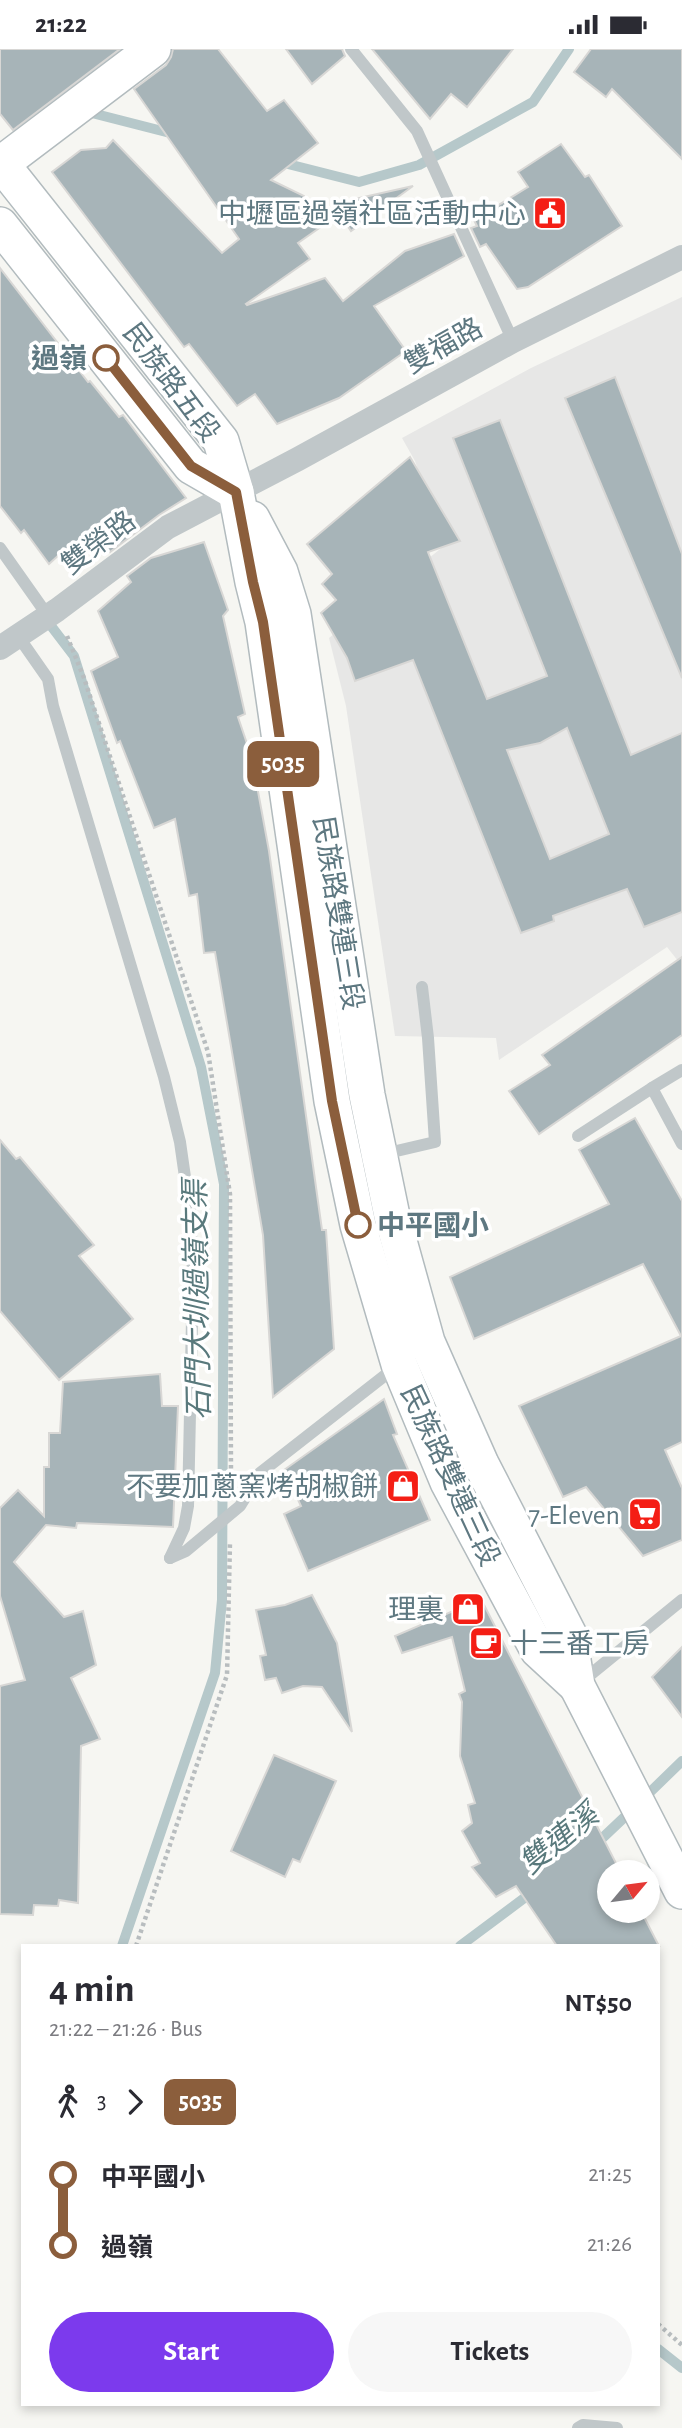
<!DOCTYPE html>
<meta charset="utf-8">
<style>
:root{--surface:#fff;--page:#f7f7f7;--text:#2b2b33;--muted:#7c7c81;--accent:#7c3aed}
body{margin:0;font-family:"Alegreya Sans","Noto Sans TC",sans-serif;background:var(--page);color:var(--text);height:100vh;display:flex;flex-direction:column;font-size:26px;white-space:nowrap}
*{box-sizing:border-box;margin:0}
p{font-size:23px;color:var(--muted)}
.icon{flex:none;width:38px;height:38px;fill:none;stroke:currentColor;stroke-width:2;stroke-linecap:round;stroke-linejoin:round}
.map{position:relative;flex:1;overflow:hidden}
.side{position:absolute;left:21px;top:1895px;width:639px;height:462px;display:flex;flex-direction:column;background:var(--surface);border-radius:0px;box-shadow:0 4px 10px #0003}
.side>*{flex:none}
.badge{padding:0 14px;border-radius:10px;font-size:24px;line-height:46px}
.needle{width:46px;rotate:61deg}
.tools{position:absolute;left:597px;top:1811px;display:grid;gap:14px}
.tools a{display:grid;place-items:center;width:63px;height:63px;border-radius:50%;background:var(--surface);box-shadow:0 4px 10px #0003;font-size:35px}
.map>.badge{position:absolute;translate:-50% -50%;box-shadow:0 0 0 4px #fff}
.legs{display:flex;align-items:center;gap:10px;height:77px;padding:0 28px;font-size:23px}
.legs p{margin-inline-start:auto}
.headline{display:flex;align-items:center;justify-content:space-between;height:119px;padding:0 28px}
h1{font-size:38px;font-weight:700;line-height:52px}
.cta{display:flex;gap:14px;margin-top:auto;padding:14px 28px}
.cta a{flex:1;height:80px;border-radius:42px;background:var(--accent);color:#fff;font-size:28px;font-weight:700;line-height:80px;text-align:center}
.cta a+a{background:var(--page);color:var(--text)}
ul{padding:0 28px;list-style:none}
li{display:flex;align-items:center;gap:24px;height:70px;font-size:26px}
li i{display:grid;place-items:center;width:10px;height:100%;margin:0 9px;background:currentColor}
li i::after{content:'';width:18px;height:18px;margin:-9px;border:5px solid;border-radius:50%;background:var(--surface)}
li p{margin-inline-start:auto}
li:first-child i{background:linear-gradient(#0000 50%,currentColor 0)}
li:last-child i{background:linear-gradient(currentColor 50%,#0000 0)}
.status{display:flex;justify-content:space-between;align-items:center;height:49px;padding:0 35px;background:var(--surface);direction:ltr}
.status svg{height:19px;fill:currentColor}
.map>svg:first-child{display:block}
</style>
<div class="status"><b>21:22</b><svg viewBox="0 0 49 12"><path d="M0 12V9h3v3zM5 12V6h3v6zM10 12V3h3v9zM15 12V0h3v12zM26 1h20v11H26zM47 4h2v5h-2z"/></svg></div>
<div class="map">
<svg width="682" height="2379" viewBox="0 0 682 2379">
<rect width="100%" height="100%" fill="#f6f6f2"/>
<polygon fill="#e7e7e6" points="682,248 682,917 667,898 499,1011 496,989 395,987 346,657 329,589 444,497 415,412 402,389 531,319"/>
<g fill="none" stroke-linecap="round" stroke-linejoin="round">
<g stroke="#b6c8ca" stroke-width="10">
<polyline points="84,62 174,85"/>
<polyline points="280,113 359,133 419,116 533,53 569,0"/>
<polyline points="45,569 74,607 201,1018 224,1135 222,1551 215,1624 122,1897"/>
<polyline points="643,1750 682,1712"/>
<polyline points="595,1796 632,1761"/>
<polyline points="460,1897 535,1841"/>
<polyline points="658,2300 682,2319"/>
</g>
</g>
<g fill="#a7b4b8" stroke="#d8d7d5" stroke-width="2" fill-rule="evenodd">
<polygon points="0,0 120,0 13,81 0,65"/>
<polygon points="173,0 218,0 267,62 284,51 318,94 271,131 304,147 325,175 298,194 310,210 246,255 247,256 325,229 343,252 405,202 454,185 464,207 374,257 406,302 339,349 277,375 255,345 237,357 189,295 184,298 52,123 81,101 106,99 113,91 222,204 239,190 134,40 166,16 171,8"/>
<polygon points="286,0 342,0 345,7 312,35"/>
<polygon points="372,0 513,0 467,58 451,45 430,70"/>
<polygon points="591,0 682,0 682,110 612,40 606,48 574,23"/>
<polygon points="561,95 585,128 589,126 622,177 528,238 517,240 486,195 480,198 471,179 477,177 474,171 528,138 518,123"/>
<polygon points="413,137 351,182 333,155"/>
<polygon points="0,219 88,333 90,332 119,368 123,366 186,449 159,466 110,503 98,486 66,513 61,504 49,515 24,481 21,484 0,457"/>
<polygon points="615,328 682,505 682,629 565,349"/>
<path d="M500 371 631 706 682 684V863L644 878 627 840 553 867 554 872 521 884 413 611 355 632 347 609 321 564 336 551 322 535 332 525 307 495 410 408 460 492 428 503 487 650 547 627 453 389ZM567 679 609 785 550 810 507 701 540 694Z"/>
<polygon points="204,493 228,561 223,567 245,665 238,668 260,733 257,737 269,802 322,1181 326,1181 334,1300 273,1348 263,1186 215,903 204,904 197,845 189,847 175,770 154,779 120,692 117,694 91,622 118,608 98,562 131,533 127,527 151,509"/>
<polygon points="682,908 682,986 539,1085 509,1042 550,1016 542,1006"/>
<polygon points="635,1069 682,1152 682,1393 665,1401 682,1439 682,1491 643,1507 586,1438 563,1448 519,1357 681,1287 643,1215 474,1290 450,1228 609,1155 579,1101"/>
<polygon points="0,1091 16,1110 20,1108 94,1196 79,1207 133,1270 59,1331 0,1262"/>
<polygon points="160,1325 162,1357 178,1357 173,1478 77,1474 76,1479 46,1476 14,1513 64,1568 83,1562 96,1616 71,1629 100,1690 81,1697 78,1854 59,1851 58,1857 34,1856 33,1866 0,1865 0,1637 25,1631 0,1547 0,1459 18,1441 44,1467 44,1418 49,1418 49,1384 60,1384 63,1333"/>
<polygon points="384,1350 397,1385 393,1386 430,1471 308,1522 284,1465 301,1457 284,1421"/>
<polygon points="312,1546 337,1594 352,1683 322,1638 303,1637 282,1644 276,1629 265,1631 260,1607 266,1606 256,1561 285,1556"/>
<polygon points="481,1550 621,1824 609,1824 609,1862 641,1862 659,1897 557,1897 516,1837 496,1848 472,1818 480,1814 462,1782 472,1774 468,1756 475,1754 460,1707 462,1653 459,1645 465,1642 452,1588 402,1604 395,1587"/>
<polygon points="682,1598 682,1668 652,1628"/>
<polygon points="274,1706 336,1732 300,1813 293,1810 285,1828 231,1802"/>
</g>
<g fill="none" stroke-linecap="round" stroke-linejoin="round">
<g stroke="#b2bbbe" stroke-width="38">
<g id="secondary">
<polyline points="0,113 221,392 236,443 253,533 263,573 332,1052 358,1176 399,1315 448,1433 538,1601 577,1637"/>
<polyline points="1,115 153,0"/>
<polyline points="0,176 191,417 236,443"/>
<polyline points="252,470 280,523 293,565 367,1046 392,1167 427,1293 481,1415 569,1586 577,1637 682,1842"/>
</g>
</g>
<g stroke="#b8bdbf" stroke-width="4.5" stroke-dasharray="3.5 3.5" stroke-linecap="butt">
<polyline points="67,587 84,629 208,1003 230,1145 231,1428"/>
<polyline points="136,1897 227,1626 230,1493"/>
<polyline points="658,2275 682,2296"/>
</g>
<g stroke="#c0c7c9" stroke-width="12">
<polyline points="351,0 417,82 513,292"/>
<polyline points="0,499 48,567"/>
<polyline points="18,587 48,630 53,657 164,1028 180,1093 190,1163 193,1224 188,1457 184,1479 170,1509"/>
<polyline points="682,1021 652,1039 682,1095"/>
<polyline points="578,1087 652,1039"/>
<polyline points="345,1114 435,1093 428,989 422,938"/>
<polyline points="170,1509 186,1502 240,1457 260,1424 397,1317"/>
<polyline points="580,1634 682,1551"/>
<polyline points="578,2379 583,2376 617,2379"/>
</g>
<polyline stroke="#c0c7c9" stroke-width="24" points="0,599 57,561 168,478 298,410 513,292 682,208"/>
<use href="#secondary" stroke="#fff" stroke-width="35"/>
</g>
<g fill="none" stroke-linecap="round" stroke-linejoin="round">
<g stroke="#fff" stroke-width="16">
<polyline id="line-1" points="106,309 191,417 236,443 253,533 263,573 332,1052 358,1176"/>
</g>
<use href="#line-1" stroke="#8b5e3c" stroke-width="10"/>
</g>
<defs>
<g id="civic-square" transform="scale(1.75)"><rect x="-9" y="-9" width="18" height="18" rx="4" fill="#f41e15" stroke="#fff"/><path d="M-.6-6.5H3V-4.5H.6V-3L4-1V1h2V6H-6V1h2V-1L-.6-3ZM-1.2 2.5V6h2.4V2.5Z" fill="#fff"/></g>
<g id="shop-square" transform="scale(1.75)"><rect x="-9" y="-9" width="18" height="18" rx="4" fill="#f41e15" stroke="#fff"/><path d="M-5-2.5h2.3a2.7 3.5 0 0 1 5.4 0H5L5.5 6h-11ZM-1.5-2.5h3a1.5 2.3 0 0 0-3 0Z" fill="#fff"/></g>
<g id="supermarket-square" transform="scale(1.75)"><rect x="-9" y="-9" width="18" height="18" rx="4" fill="#f41e15" stroke="#fff"/><path d="M-6-5.5h2.5l.6 2H6L4.5 2H-2.5L-4.4-4H-6ZM-1.5 3.2a1.3 1.3 0 1 0 .1 0ZM3 3.2a1.3 1.3 0 1 0 .1 0Z" fill="#fff"/></g>
<g id="cafe-square" transform="scale(1.75)"><rect x="-9" y="-9" width="18" height="18" rx="4" fill="#f41e15" stroke="#fff"/><path d="M-5.5-4.5H6V0H3Q3 3.5 0 3.5H-2.5Q-5.5 3.5-5.5 0ZM3-3.2v2h1.7v-2ZM-6 4.5H4V6H-6Z" fill="#fff"/></g>
</defs>
<g fill-rule="evenodd">
<use href="#civic-square" x="550" y="164"/>
<use href="#shop-square" x="403" y="1437"/>
<use href="#supermarket-square" x="645" y="1465"/>
<use href="#shop-square" x="468" y="1560"/>
<use href="#cafe-square" x="486" y="1594"/>
</g>
<g fill="#fff" stroke="#8b5e3c" stroke-width="3.5">
<circle cx="106" cy="309" r="12"/>
<circle cx="358" cy="1176" r="12"/>
</g>
<g text-anchor="middle" stroke-width="7" stroke-linejoin="round" paint-order="stroke">
<g font-size="28" fill="#5e7881" stroke="#fff" text-anchor="end">
<text x="526" y="174">中壢區過嶺社區活動中心</text>
<text x="378" y="1447">不要加蔥窯烤胡椒餅</text>
<text x="620" y="1475">7-Eleven</text>
<text x="444" y="1570">理裏</text>
<text x="510" y="1604" text-anchor="start">十三番工房</text>
</g>
<g font-size="28" fill="#5e7881" stroke="#fff">
<text transform="translate(443 296) rotate(-29)" y="10">雙福路</text>
<text transform="translate(172 333) rotate(53)" y="10">民族路五段</text>
<text transform="translate(98 493) rotate(-37)" y="10">雙榮路</text>
<text transform="translate(339 864) rotate(81)" y="10">民族路雙連三段</text>
<text transform="translate(451 1426) rotate(65)" y="10">民族路雙連三段</text>
</g>
<g font-size="28" font-weight="bold" fill="#5e7881" stroke="#fff" text-anchor="end">
<text x="87" y="319">過嶺</text>
<text x="377" y="1186" text-anchor="start">中平國小</text>
</g>
<g font-size="30" font-style="italic" fill="#59797c" stroke="#fff">
<text transform="translate(197 1251) rotate(-91)" y="10">石門大圳過嶺支渠</text>
<text transform="translate(559 1790) rotate(-39)" y="10">雙連溪</text>
</g>
</g>
</svg>
<div class="tools">
<a><svg class="needle" viewBox="-14 -14 28 28"><path d="M0-13l5 13h-10z" fill="#e53935"/><path d="M0 13l5-13h-10z" fill="#7c7c81"/></svg></a>
</div>
<b class="badge" style="left:283px;top:715px;background:#8b5e3c;color:#fff">5035</b>
<section class="side">
<div class="headline"><div><h1>4 min</h1><p>21:22 – 21:26 · Bus</p></div><b>NT$50</b></div>
<div class="legs"><svg class="icon" aria-label="walk" viewBox="0 0 24 24"><circle cx="13" cy="4" r="2"/><path d="M13 8l-2 6 4 7M11 14l-3 7M7 12l3-4h3l4 4"/></svg>3<svg class="icon" aria-label="forward" viewBox="0 0 24 24"><path d="M9 5l7 7-7 7"/></svg><b class="badge" style="background:#8b5e3c;color:#fff">5035</b></div>
<ul>
<li><i style="color:#8b5e3c"></i><b>中平國小</b><p>21:25</p></li>
<li><i style="color:#8b5e3c"></i><b>過嶺</b><p>21:26</p></li>
</ul>
<div class="cta"><a>Start</a><a>Tickets</a></div>
</section>
</div>
